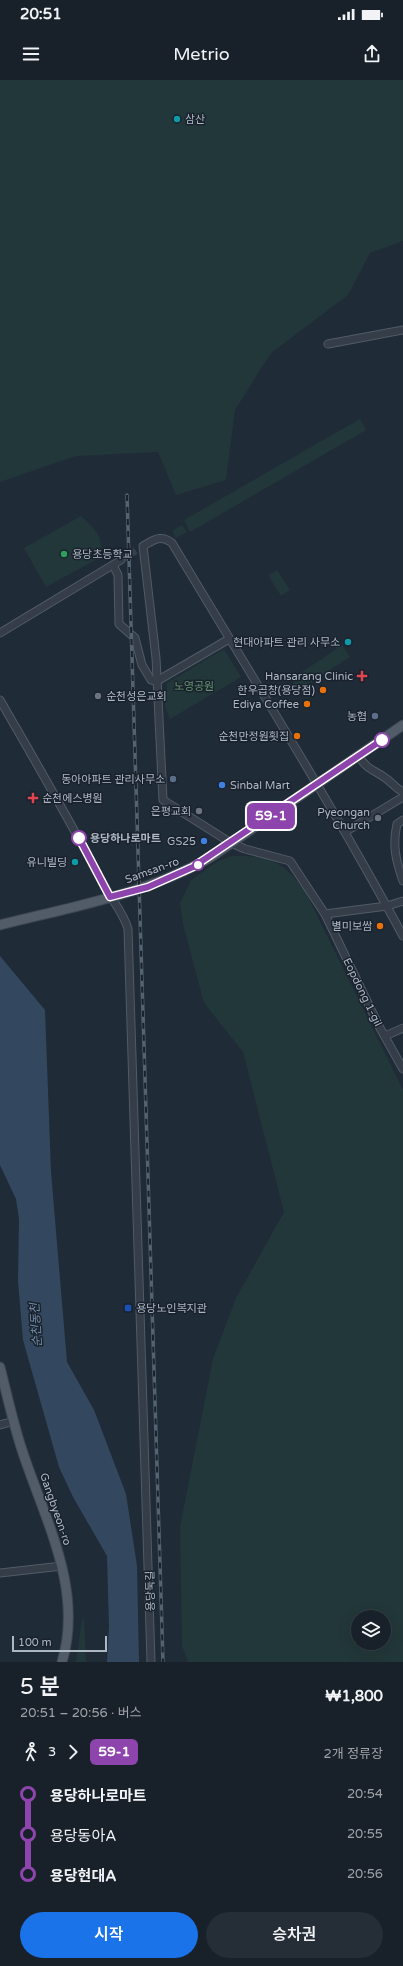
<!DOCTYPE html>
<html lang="ko">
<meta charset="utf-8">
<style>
:root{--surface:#18202a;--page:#252d36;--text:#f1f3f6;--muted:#9fa3a8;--line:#363e47;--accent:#1a73e8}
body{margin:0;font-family:"Varela Round","Noto Sans KR",sans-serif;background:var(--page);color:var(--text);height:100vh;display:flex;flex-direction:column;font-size:15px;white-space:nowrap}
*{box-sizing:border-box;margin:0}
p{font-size:13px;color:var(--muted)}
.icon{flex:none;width:22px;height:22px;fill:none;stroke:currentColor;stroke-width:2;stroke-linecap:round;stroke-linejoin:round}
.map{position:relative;height:1582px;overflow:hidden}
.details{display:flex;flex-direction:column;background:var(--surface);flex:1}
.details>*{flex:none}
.badge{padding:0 8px;border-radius:6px;font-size:14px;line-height:26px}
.controls{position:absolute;left:351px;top:1530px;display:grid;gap:8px}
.controls a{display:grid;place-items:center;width:40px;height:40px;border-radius:50%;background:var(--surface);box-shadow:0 4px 16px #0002,0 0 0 1px var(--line);font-size:20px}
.scale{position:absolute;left:12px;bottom:10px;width:95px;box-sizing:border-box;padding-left:4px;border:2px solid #aeb8c5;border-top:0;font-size:11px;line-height:14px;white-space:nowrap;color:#aeb8c5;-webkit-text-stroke:3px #19222c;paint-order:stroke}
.map>.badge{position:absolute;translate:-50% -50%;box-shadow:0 0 0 2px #fff}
.legs{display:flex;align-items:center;gap:6px;height:44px;padding:0 20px;font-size:13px}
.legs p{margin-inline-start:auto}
.head{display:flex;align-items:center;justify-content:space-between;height:68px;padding:0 20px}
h1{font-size:22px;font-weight:600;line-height:30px}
.button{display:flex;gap:8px;margin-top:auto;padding:8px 20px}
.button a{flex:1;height:46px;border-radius:24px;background:var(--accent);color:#fff;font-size:16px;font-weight:600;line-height:46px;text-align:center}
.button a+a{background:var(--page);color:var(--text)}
ul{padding:0 20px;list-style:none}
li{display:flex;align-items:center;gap:14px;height:40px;font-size:15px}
li i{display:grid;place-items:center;width:6px;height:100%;margin:0 5px;background:currentColor}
li i::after{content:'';width:10px;height:10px;margin:-5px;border:3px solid;border-radius:50%;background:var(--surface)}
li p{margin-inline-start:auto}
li:first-child i{background:linear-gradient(#0000 50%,currentColor 0)}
li:last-child i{background:linear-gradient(currentColor 50%,#0000 0)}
.status{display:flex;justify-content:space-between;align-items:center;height:28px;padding:0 20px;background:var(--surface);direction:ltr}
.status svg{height:11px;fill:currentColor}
header{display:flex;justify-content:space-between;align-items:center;height:52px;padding:0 20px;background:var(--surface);font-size:18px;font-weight:600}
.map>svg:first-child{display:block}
</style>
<div class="status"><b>20:51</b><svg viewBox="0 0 49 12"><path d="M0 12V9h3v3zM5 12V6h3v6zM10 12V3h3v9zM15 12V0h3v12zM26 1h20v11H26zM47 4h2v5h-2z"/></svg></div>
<header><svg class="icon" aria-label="menu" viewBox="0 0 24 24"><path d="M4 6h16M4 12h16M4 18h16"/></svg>Metrio<svg class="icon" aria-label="share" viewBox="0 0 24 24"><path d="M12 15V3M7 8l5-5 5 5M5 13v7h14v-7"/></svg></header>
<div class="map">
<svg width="403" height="1582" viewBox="0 0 403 1582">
<rect width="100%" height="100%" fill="#202b38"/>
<g fill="#223739" fill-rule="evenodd">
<polygon points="0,0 403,0 403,161 370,173 348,215 271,273 235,330 226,400 176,415 158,372 76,376 0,402"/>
<polygon points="360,339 366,350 190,452 184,440"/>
<path d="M81 436C96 450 105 457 99 478L46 507 24 468Z"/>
<polygon points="182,445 187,452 176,458 172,451"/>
<polygon points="277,490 290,510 281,516 268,495"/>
<polygon points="337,557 350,577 308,604 296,606 291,599 337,569 331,561"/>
<polygon points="224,569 241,597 170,639 165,627 167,603"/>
<path d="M232 776C270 775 285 782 306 813L403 1010V1582H188L182 1566 180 1447 213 1279 236 1218 284 1132 243 972 204 923 183 844 180 823 191 800 218 781ZM358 1537H384V1563H358Z"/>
<polygon points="84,1538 86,1582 76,1582 82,1540"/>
</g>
<polygon fill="#33485f" points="0,876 45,930 51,1092 67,1282 94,1330 126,1414 137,1486 139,1582 107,1582 109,1547 107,1476 73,1417 59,1387 23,1260 18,1201 19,1139 16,1119 0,1085"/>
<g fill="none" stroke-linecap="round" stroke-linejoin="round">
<polyline stroke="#35404d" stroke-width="7" stroke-dasharray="7 3.5" stroke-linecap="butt" points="121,480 137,470"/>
<g stroke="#515b66" stroke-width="9">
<g id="minor">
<polyline points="328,264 403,250"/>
<polyline points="113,485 118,495 119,544 135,558 142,585 151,600 157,601 229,559"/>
<polyline points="0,553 121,480"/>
<path d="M0 620C35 681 71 742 103 804 111 819 124 833 128 849L151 1582"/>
<path d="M358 675C367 691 376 690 388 700 393 704 397 709 403 712"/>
<path d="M403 740 397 744C392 765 396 781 403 801"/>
<polyline points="345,752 403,717"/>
<polyline points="325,834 387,826 403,821"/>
<path d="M403 856C331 723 250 593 172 463 161 454 154 460 143 466L156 578 163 720 231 763 245 769 290 781 325 834 380 948 403 989"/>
<polyline points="385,956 403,948"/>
<polyline points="0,1345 14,1341"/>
<polyline points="0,1493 62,1486"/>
</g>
</g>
<g stroke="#3d4652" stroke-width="11">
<g id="major">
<path d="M0 845C71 827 147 814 211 777L403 645"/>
<path d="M0 1287C7 1315 13 1343 22 1370 44 1438 84 1509 62 1582"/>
</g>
</g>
<use href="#minor" stroke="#343d48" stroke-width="7"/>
<use href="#major" stroke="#515c68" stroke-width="9"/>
<g stroke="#55626f" stroke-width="3.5">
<polyline id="rail" points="127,415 163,1582"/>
</g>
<use href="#rail" stroke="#19222c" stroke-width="2" stroke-dasharray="6" stroke-linecap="butt"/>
</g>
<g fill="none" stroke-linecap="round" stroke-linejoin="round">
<g stroke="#fff" stroke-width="9">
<polyline id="line-1" points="79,758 110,817 148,807 193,787 382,660"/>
</g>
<use href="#line-1" stroke="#8e44ad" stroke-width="6"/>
</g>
<g fill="#0f9aa8" stroke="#19222c" stroke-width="1.5">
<circle cx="177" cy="39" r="4"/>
<circle cx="348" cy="562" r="4"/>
<circle cx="75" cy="782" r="4"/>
</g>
<circle fill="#2e9e5b" stroke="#19222c" stroke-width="1.5" cx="64" cy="474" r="4"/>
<g fill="#e0444e" stroke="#19222c" stroke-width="1.5">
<path d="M360 590h4v4h4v4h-4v4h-4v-4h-4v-4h4z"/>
<path d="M31 712h4v4h4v4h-4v4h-4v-4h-4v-4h4z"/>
</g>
<g fill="#e8710a" stroke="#19222c" stroke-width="1.5">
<circle cx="323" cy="610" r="4"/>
<circle cx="307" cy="624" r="4"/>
<circle cx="297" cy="656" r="4"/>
<circle cx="380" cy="846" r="4"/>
</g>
<g fill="#6b7280" stroke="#19222c" stroke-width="1.5">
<circle cx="98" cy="616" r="4"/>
<circle cx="199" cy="731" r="4"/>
<circle cx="378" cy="738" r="4"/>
</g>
<g fill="#5c6f8a" stroke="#19222c" stroke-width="1.5">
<circle cx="375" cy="636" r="4"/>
<circle cx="173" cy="699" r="4"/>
</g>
<g fill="#fff" stroke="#8e44ad" stroke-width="2">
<circle cx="382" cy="660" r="7"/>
<circle cx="79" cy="758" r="7"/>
<circle cx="198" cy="785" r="5"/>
</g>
<g fill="#3f7fe0" stroke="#19222c" stroke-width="1.5">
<circle cx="222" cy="705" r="4"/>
<circle cx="204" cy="761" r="4"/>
</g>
<rect fill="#1a4fb4" stroke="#19222c" stroke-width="1.5" x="124" y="1224" width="8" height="8" rx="2"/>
<g text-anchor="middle" stroke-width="3" stroke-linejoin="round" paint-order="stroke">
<g font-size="11" fill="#aeb8c5" stroke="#19222c" text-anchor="end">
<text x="185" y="43" text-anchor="start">삼산</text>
<text x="72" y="478" text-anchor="start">용당초등학교</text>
<text x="340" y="566">현대아파트 관리 사무소</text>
<text x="353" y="600">Hansarang Clinic</text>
<text x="315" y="614">한우곱창(용당점)</text>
<text x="106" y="620" text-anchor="start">순천성은교회</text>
<text x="299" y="628">Ediya Coffee</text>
<text x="367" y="640">농협</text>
<text x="289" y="660">순천만정원횟집</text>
<text x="165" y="703">동아아파트 관리사무소</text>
<text x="230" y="709" text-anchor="start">Sinbal Mart</text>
<text x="42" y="722" text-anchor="start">순천에스병원</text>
<text x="191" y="735">은평교회</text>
<text x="370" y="736">Pyeongan<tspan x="370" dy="13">Church</tspan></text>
<text x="196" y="765">GS25</text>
<text x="67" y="786">유니빌딩</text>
<text x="372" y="850">별미보쌈</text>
<text x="136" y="1232" text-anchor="start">용당노인복지관</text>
</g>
<g font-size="11" fill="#65956e" stroke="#19222c">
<text x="194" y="610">노영공원</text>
</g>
<g font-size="11" font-weight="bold" fill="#aeb8c5" stroke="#19222c" text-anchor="start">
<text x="90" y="762">용당하나로마트</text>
</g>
<g font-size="11" fill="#aeb8c5" stroke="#19222c">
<text transform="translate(152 790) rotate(-20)" y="4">Samsan-ro</text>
<text transform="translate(363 912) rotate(64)" y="4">Eopdong 1-gil</text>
<text transform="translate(56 1429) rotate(71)" y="4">Gangbyeon-ro</text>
<text transform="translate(150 1511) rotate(-91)" y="4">용당둑길</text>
</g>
<g font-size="12" font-style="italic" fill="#7590ad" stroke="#19222c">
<text transform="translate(36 1245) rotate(-94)" y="4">순천동천</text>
</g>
</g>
</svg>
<div class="controls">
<a><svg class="icon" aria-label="layers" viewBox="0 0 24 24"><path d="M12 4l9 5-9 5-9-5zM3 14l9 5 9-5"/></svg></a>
</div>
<div class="scale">100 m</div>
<b class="badge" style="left:271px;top:736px;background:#8e44ad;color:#fff">59-1</b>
</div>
<section class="details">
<div class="head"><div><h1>5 분</h1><p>20:51 – 20:56 · 버스</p></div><b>₩1,800</b></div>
<div class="legs"><svg class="icon" aria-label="walk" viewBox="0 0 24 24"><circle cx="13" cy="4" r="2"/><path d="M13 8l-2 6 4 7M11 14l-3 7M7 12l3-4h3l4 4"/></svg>3<svg class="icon" aria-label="forward" viewBox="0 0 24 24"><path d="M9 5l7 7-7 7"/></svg><b class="badge" style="background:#8e44ad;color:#fff">59-1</b><p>2개 정류장</p></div>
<ul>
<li><i style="color:#8e44ad"></i><b>용당하나로마트</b><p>20:54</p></li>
<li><i style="color:#8e44ad"></i><span>용당동아A</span><p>20:55</p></li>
<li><i style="color:#8e44ad"></i><b>용당현대A</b><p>20:56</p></li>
</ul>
<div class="button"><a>시작</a><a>승차권</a></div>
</section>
